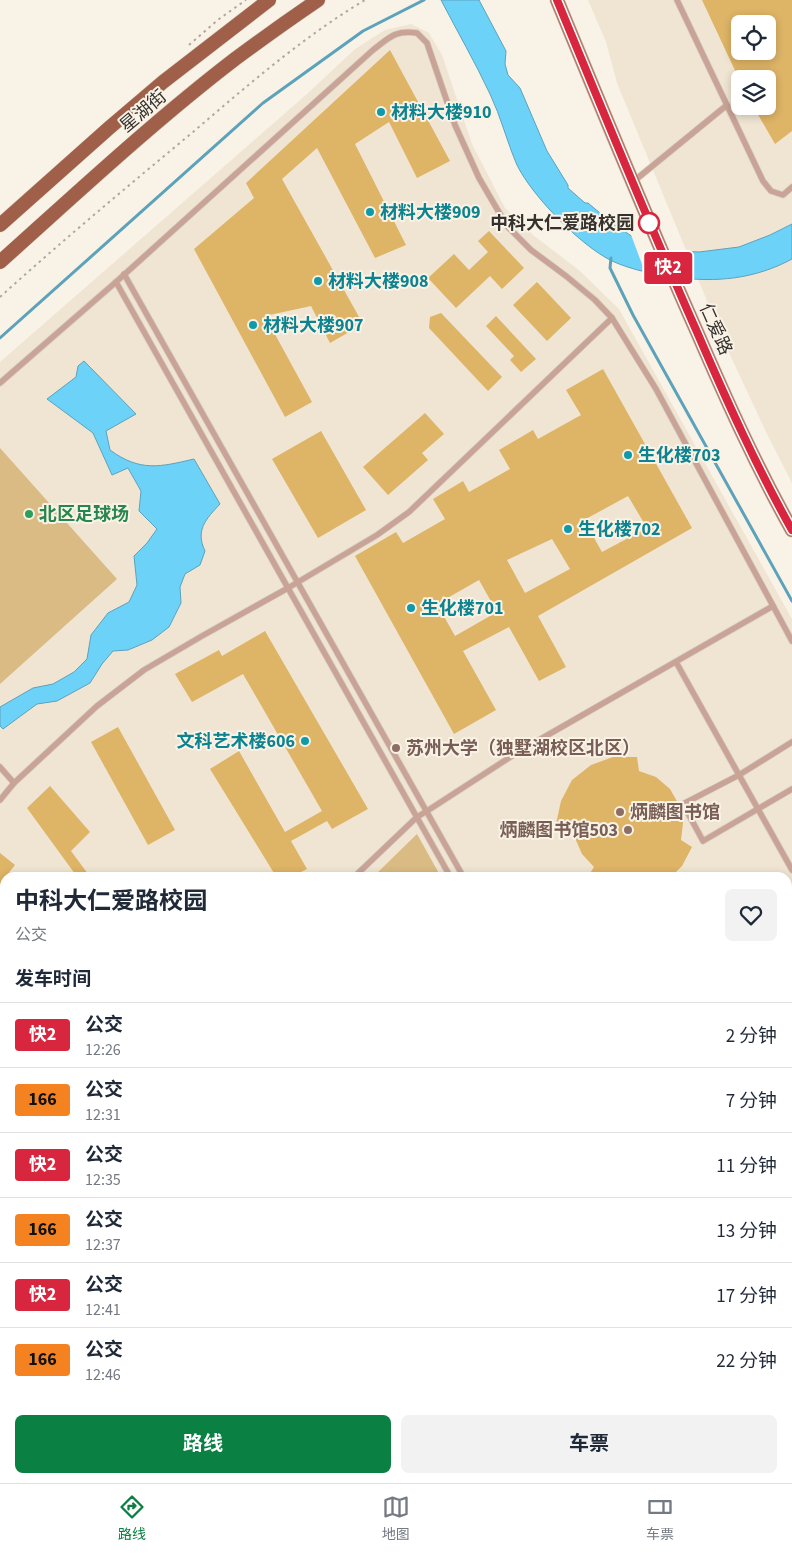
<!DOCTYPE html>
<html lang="zh">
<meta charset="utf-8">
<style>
:root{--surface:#fff;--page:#f2f2f3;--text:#1f2937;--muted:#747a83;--line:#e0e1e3;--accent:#0b8043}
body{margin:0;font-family:"Source Sans 3","Noto Sans SC",sans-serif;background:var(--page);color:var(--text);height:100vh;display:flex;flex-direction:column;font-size:19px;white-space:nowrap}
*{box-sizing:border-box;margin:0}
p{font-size:16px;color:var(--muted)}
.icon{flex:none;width:28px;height:28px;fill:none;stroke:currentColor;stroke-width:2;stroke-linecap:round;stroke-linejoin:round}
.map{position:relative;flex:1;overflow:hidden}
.details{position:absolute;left:0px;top:872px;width:792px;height:611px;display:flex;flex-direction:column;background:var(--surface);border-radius:15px 15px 0 0;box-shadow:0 2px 8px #0003}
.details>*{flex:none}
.badge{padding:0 10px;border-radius:4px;font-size:18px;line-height:32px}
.fabs{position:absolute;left:731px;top:15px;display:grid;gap:10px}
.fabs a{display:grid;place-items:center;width:45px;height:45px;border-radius:8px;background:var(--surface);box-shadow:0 2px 8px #0003;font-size:25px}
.map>.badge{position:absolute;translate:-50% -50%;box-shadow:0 0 0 2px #fff}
h2{padding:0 15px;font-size:19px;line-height:45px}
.round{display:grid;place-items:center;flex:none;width:52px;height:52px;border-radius:8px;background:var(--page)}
.summary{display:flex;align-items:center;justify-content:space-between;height:85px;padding:0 15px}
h1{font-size:24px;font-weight:700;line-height:38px}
.button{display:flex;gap:10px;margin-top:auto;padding:10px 15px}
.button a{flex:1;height:58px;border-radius:8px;background:var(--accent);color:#fff;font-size:20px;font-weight:700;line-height:58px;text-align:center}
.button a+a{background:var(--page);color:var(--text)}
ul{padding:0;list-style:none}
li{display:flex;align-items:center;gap:15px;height:65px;padding:0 15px;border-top:1px solid var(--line)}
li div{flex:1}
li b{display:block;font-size:19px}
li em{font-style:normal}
li .badge{min-width:55px;font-weight:700;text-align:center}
.dock{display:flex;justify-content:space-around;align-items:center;height:70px;border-top:1px solid var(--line);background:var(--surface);font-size:14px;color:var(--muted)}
.dock a{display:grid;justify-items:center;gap:2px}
.dock .on{color:var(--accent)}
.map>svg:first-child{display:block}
</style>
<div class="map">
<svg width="792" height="1483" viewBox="0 0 792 1483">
<rect width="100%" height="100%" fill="#f9f2e6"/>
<g fill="#f0e5d3" fill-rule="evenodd">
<path d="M588 0H792V483L767 434 724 342 617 83 606 42ZM740 24H768V51H740ZM740 79H768V106H740Z"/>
<polygon points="411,24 429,33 442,55 472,144 505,208 533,235 580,271 619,309 792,619 792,1483 470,1483 465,1479 788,1479 788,878 5,878 5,1095 0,1091 0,362 307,94 355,49 385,30"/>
<polygon points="0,1240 5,1244 5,1479 278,1479 283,1483 0,1483"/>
</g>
<g fill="#dabb84">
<polygon points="0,448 117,579 0,684"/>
<polygon points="417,834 441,877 373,877"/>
<polygon points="792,1219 792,1470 788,1473 788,1221"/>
<polygon points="0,1279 5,1284 5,1479 54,1479 50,1483 0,1483"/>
<polygon points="504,1479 779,1479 772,1483 509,1483"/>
</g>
<g fill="#6dd2f8" stroke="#5ca2bb">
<path d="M441 0H479L506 51 505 64 508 75 520 88 547 151 568 185V188L585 203H588L612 223 633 237 678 251 699 252 739 247 770 235 792 224V259C755 279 716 283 674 277 653 274 632 270 612 261 581 246 532 196 517 165 507 142 501 117 490 94 475 62 457 31 441 0Z"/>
<path d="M84 361 136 414 106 431 110 450C140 472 160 467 194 459L220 504C206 519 195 530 205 551L200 565 185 574 180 587 181 603 169 627 152 640 128 650 113 651 102 664 90 683 57 701 37 704 3 729 0 726V707L33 688 53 684 74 672 87 659 91 635 108 613 129 602 137 585 134 556 147 543 157 529 139 511 141 491 128 468 112 475 93 433 47 399 76 377 78 366Z"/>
<polygon points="788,1333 792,1336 792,1391 788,1395"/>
<polygon points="576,1479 657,1479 648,1483 575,1483"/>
</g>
<polygon fill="#f9f2e6" points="630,232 660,245 681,249 695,282 646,275"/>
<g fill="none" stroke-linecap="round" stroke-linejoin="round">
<g stroke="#5ca2bb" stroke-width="3">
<polyline points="611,258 610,268 633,315 792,601"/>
<polyline points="0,338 263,103 363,31 424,0"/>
<polyline points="0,1098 5,1102"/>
<polyline points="453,1479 457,1483"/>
</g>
<g stroke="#6dd2f8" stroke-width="12">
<polyline points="0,1219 5,1223"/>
<polyline points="310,1479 315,1483"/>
</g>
</g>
<g fill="#deb466" fill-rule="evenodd">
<path d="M702 0H792V131L775 144 753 106H768V79H739ZM740 24H768V51H740Z"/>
<polygon points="390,50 450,161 417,178 389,122 355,144 406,245 375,258 317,148 282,179 363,324 330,343 311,306 265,316 312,402 285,417 194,249 254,198 246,183"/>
<polygon points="489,231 524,268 502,289 490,276 456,308 428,278 454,254 469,270 488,252 478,241"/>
<polygon points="537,282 571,318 547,341 513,305"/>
<polygon points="441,313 502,377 488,391 429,328 430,317"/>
<polygon points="496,316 536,359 521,372 510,360 514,356 486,326"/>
<path d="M603 369 692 528 538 616 566 667 539 681 509 627 463 651 496 710 454 734 355 556 396 532 403 543 445 519 433 499 463 481 469 492 510 469 499 450 533 430 538 439 581 415 566 390ZM628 496 647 528 602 552 584 520ZM552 539 570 569 525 593 507 560ZM479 580 497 612 455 636 437 604Z"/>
<polygon points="425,413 444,434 422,453 428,460 388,495 363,467"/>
<polygon points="321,431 366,510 318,538 272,459"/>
<polygon points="265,631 368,809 332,829 327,821 291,841 307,869 289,878 277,878 210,769 239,751 285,832 322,811 243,674 192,702 175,674 219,650 222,656"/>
<polygon points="118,727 175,830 148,845 91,742"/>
<polygon points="613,757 637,757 639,771 656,777 670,789 678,803 683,823 681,840 692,847 682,866 670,878 587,878 594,867 582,854 575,838 574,820 556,824 561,801 572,780 591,765"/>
<polygon points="50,786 90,832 71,851 91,878 78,878 27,808"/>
<polygon points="0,853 15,865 0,884"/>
</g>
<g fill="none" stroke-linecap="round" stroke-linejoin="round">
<g stroke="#d6cfc5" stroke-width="7">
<g id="service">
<polyline points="677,0 763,181 771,191 783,195 792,187"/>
<polyline points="634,181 727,105"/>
<polyline points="124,274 464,878"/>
<polyline points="116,282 451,878"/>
<path d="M0 383 116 282 373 50C390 37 395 30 417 33L427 43 455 125 479 178 507 226 531 250 566 276 595 300 612 318 656 389 792 641"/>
<polyline points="676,662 792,870"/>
<polyline points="792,742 739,775 683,804 703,841 792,789"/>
<polyline points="0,767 14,783"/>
<polyline points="0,800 14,783 97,706 144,670 202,636 288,588 377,535 409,512 612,318"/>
<polyline points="353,878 417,817 427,811 518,752 773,606"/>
<polyline points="788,933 792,930"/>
<polyline points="0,997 5,995"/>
<polyline points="788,1210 792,1209"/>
<polyline points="0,1264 5,1269"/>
<polyline points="212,1479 217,1483"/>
<polyline points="252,1479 257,1483"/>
<polyline points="494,1479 498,1483"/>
<polyline points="76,1483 80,1479"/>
<polyline points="787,1483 792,1479"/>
</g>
</g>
<g stroke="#d6cfc5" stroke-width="15">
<g id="secondary">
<path d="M557 0C603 111 648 222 697 332 726 399 756 466 792 530"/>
<polyline points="0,1140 5,1144"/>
<polyline points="0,1166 5,1170"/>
<polyline points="388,1479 392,1483"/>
<polyline points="415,1479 420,1483"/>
</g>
</g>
<g stroke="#d6cfc5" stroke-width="15">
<g id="primary">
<polyline points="0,225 109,128 163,82 269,0"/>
<path d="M0 262C77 193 153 122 235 59 262 39 290 19 318 0"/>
</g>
</g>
<g stroke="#aea8a0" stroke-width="2" stroke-dasharray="2.5 4" stroke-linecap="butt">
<polyline points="189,45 219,19 246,0"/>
<path d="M0 297C63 240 128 186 193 132 248 85 303 37 365 0"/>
<polyline points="788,1293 792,1292"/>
<polyline points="788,1444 792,1439"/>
<polyline points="660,1479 666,1483"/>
<polyline points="527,1483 531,1479"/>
<polyline points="744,1483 749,1479"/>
</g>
<use href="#service" stroke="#c9a396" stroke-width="5.5"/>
<use href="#secondary" stroke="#b27c68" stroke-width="14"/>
<use href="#primary" stroke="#a05f48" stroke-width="14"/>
</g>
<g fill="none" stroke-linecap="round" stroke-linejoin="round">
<g stroke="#fff" stroke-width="11">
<path id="line" d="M557 0C603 111 648 222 697 332 726 399 756 466 792 530"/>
</g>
<use href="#line" stroke="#d7263d" stroke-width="8"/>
</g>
<g fill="#0f9aa8" stroke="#f9f2e6" stroke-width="2">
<circle cx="381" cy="112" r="5"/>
<circle cx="370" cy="212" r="5"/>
<circle cx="318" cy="281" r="5"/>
<circle cx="253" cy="325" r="5"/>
<circle cx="628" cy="455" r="5"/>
<circle cx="568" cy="529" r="5"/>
<circle cx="411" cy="608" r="5"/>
<circle cx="305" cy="741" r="5"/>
</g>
<circle fill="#fff" stroke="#d7263d" stroke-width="2.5" cx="649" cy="223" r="10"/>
<circle fill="#2e9e5b" stroke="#f9f2e6" stroke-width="2" cx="29" cy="514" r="5"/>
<g fill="#8d6e63" stroke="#f9f2e6" stroke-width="2">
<circle cx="396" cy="748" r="5"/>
<circle cx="620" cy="812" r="5"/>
<circle cx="628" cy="830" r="5"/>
</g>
<g text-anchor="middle" stroke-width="4" stroke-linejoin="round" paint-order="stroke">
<g font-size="18" fill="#35322e" stroke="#f9f2e6">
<text transform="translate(143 111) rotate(-40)" y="6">星湖街</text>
<text transform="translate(716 329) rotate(66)" y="6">仁爱路</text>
</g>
<g font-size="18" font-weight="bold" fill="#0d838f" stroke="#f9f2e6" text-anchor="start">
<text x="391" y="118">材料大楼910</text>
<text x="380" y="218">材料大楼909</text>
<text x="328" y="287">材料大楼908</text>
<text x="263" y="331">材料大楼907</text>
<text x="638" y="461">生化楼703</text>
<text x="578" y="535">生化楼702</text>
<text x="421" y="614">生化楼701</text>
<text x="295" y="747" text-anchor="end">文科艺术楼606</text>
</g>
<g font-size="18" font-weight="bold" fill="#35322e" stroke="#f9f2e6" text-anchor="end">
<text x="634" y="229">中科大仁爱路校园</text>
</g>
<g font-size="18" font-weight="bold" fill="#27864d" stroke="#f9f2e6" text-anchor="start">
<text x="39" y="520">北区足球场</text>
</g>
<g font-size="18" font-weight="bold" fill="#785e54" stroke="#f9f2e6" text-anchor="start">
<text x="406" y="754">苏州大学（独墅湖校区北区）</text>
<text x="630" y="818">炳麟图书馆</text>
<text x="618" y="836" text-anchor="end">炳麟图书馆503</text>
</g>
</g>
</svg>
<div class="fabs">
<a><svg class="icon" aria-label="locate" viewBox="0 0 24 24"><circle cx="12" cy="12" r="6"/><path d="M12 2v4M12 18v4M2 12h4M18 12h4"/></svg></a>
<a><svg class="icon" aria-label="layers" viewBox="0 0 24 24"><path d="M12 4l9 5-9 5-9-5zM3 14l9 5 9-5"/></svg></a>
</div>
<b class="badge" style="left:668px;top:268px;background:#d7263d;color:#fff">快2</b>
<section class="details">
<div class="summary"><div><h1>中科大仁爱路校园</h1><p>公交</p></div><a class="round"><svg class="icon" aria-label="heart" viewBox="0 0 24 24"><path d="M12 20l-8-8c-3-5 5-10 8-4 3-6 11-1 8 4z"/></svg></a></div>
<h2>发车时间</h2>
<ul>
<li><span class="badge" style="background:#d7263d;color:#fff">快2</span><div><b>公交</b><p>12:26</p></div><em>2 分钟</em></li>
<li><span class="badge" style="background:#f58220;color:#111">166</span><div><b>公交</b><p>12:31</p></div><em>7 分钟</em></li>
<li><span class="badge" style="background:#d7263d;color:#fff">快2</span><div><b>公交</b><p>12:35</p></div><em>11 分钟</em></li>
<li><span class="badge" style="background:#f58220;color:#111">166</span><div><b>公交</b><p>12:37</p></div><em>13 分钟</em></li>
<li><span class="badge" style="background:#d7263d;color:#fff">快2</span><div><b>公交</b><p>12:41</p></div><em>17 分钟</em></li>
<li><span class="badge" style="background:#f58220;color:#111">166</span><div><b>公交</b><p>12:46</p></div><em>22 分钟</em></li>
</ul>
<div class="button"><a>路线</a><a>车票</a></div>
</section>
</div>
<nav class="dock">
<a class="on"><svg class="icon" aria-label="directions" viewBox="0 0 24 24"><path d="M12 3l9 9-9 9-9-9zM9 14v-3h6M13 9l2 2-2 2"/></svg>路线</a>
<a><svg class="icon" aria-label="map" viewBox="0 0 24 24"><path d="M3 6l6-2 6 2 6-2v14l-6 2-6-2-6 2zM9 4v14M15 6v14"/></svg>地图</a>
<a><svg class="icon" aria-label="tickets" viewBox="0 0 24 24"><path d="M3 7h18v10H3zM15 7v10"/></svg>车票</a>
</nav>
